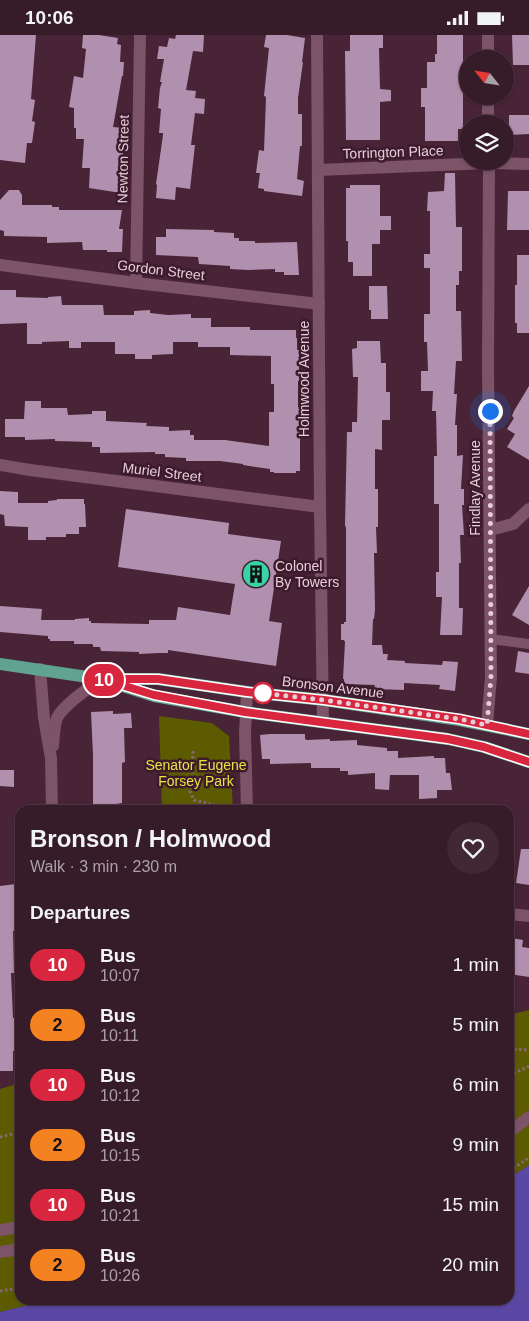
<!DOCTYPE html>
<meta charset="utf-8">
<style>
:root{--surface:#361b28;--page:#412834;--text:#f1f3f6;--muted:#aaa1a8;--line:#503945}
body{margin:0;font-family:Arial,sans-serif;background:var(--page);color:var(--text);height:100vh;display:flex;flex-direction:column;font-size:19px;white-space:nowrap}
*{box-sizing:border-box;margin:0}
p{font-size:16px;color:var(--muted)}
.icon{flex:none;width:28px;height:28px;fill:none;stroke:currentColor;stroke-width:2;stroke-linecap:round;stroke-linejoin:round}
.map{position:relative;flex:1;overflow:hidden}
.side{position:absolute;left:15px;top:770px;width:499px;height:500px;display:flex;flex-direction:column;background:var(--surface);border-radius:15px;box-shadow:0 1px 4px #0004,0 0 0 1px var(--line)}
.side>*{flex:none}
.badge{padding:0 10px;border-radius:16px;font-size:18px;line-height:32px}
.needle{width:32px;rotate:300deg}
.controls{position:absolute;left:459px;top:15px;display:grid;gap:10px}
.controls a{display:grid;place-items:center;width:55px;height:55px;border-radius:50%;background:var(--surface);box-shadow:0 1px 4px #0004,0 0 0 1px var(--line);font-size:25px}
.you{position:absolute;width:25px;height:25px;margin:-12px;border:4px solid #fff;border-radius:50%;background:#1a73e8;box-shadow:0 0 0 8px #1a73e833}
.map>.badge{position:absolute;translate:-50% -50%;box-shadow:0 0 0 2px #fff}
h2{padding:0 15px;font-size:19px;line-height:45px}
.round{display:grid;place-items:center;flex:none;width:52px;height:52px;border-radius:26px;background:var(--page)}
.summary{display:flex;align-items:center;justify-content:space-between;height:85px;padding:0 15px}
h1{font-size:24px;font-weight:700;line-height:38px}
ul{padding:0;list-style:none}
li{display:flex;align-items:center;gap:15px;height:60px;padding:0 15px}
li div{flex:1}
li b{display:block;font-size:19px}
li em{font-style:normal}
li .badge{min-width:55px;font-weight:700;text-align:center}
.status{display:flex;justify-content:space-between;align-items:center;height:35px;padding:0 25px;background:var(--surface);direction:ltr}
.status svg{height:14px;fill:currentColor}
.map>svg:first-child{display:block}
</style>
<div class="status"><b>10:06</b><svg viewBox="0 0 49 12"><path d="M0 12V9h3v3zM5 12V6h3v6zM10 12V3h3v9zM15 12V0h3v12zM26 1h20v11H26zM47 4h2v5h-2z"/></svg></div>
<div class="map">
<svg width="529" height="1286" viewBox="0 0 529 1286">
<rect width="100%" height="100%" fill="#482436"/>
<g fill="#5d5b00">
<polygon points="159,681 212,688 229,701 233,775 162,775"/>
<polygon points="529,975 529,1130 522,1135 509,1142 509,980"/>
<polygon points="20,1048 20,1265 50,1265 0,1277 0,1054"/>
</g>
<polygon fill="#5a48a4" points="529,1130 529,1286 0,1286 0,1277 50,1265 509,1265 509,1142 522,1135"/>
<g fill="#b18faf">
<polygon points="0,0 36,0 31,64 35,65 32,86 35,87 32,108 27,108 25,128 0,125"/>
<polygon points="83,0 99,0 118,3 117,9 121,10 120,27 124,27 123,41 122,41 113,92 123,93 122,118 123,118 121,158 89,153 90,133 82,133 84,104 76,104 76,93 74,93 74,73 69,72 74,41 83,43 86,14 82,13"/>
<polygon points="176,0 204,0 203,17 193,16 186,55 196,56 195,63 205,64 204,79 195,78 191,110 195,110 190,154 176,152 175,165 156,163 157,150 156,149 163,100 163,98 159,98 161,74 158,73 160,53 162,47 160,47 164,24 157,24 159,11 167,12 169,3 175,4"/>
<polygon points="266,0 287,0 305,3 302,27 303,27 298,63 298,79 302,79 302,111 300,111 297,144 304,146 302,161 264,156 264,154 258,153 260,138 256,138 259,115 264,116 266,63 265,61 264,61 269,13 264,12"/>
<polygon points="350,0 383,0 383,13 379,13 380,54 391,55 391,66 380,67 380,105 346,105 345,16 350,16"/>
<polygon points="437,0 463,0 463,94 458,94 458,106 425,106 425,72 421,72 421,53 427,53 427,27 435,27 435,19 437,19"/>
<polygon points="512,0 529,0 529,30 513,30"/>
<polygon points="509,80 529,80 529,99 509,100"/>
<polygon points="445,138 455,138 456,192 462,192 462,236 459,236 459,250 456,250 456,276 461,276 462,326 456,326 454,359 457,359 455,390 457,390 457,421 463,420 461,454 464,454 464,470 462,470 464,500 460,500 461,528 459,528 459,573 463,573 462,600 440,600 442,562 436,562 436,537 439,537 439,469 434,469 434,421 437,421 436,376 432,376 433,356 421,356 421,336 428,336 427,307 424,307 424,279 430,279 430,233 424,233 424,219 430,219 430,176 427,176 428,157 444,156"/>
<polygon points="350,150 380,150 380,181 391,181 391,195 380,195 380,209 372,209 372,241 353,241 353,227 348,227 348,206 346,206 346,153 350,153"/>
<polygon points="9,155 19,155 22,160 22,170 52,170 52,172 59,172 59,175 122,175 119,194 123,194 122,217 107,217 107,215 83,215 82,207 47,208 47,202 4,201 4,196 0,195 0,165"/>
<polygon points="508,156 529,156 529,195 507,195"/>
<polygon points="166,194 214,195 214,197 234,198 234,203 239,203 239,206 255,206 255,208 297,207 299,240 284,240 284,237 275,237 275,234 248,235 230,234 230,231 199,229 198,222 156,220 156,202 166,202"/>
<polygon points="517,220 529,220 529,298 517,298 517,288 515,288 515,250 517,250"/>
<polygon points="369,251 387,251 388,284 371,284 371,275 369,275"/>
<polygon points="0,255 16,255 16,262 48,263 48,262 61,261 62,270 103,270 104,280 134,280 134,276 150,275 150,278 168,280 191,279 191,283 211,283 211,292 250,292 250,295 296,295 296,303 297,303 297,315 299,315 299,346 298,346 298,372 300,372 300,436 296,436 296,438 274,438 274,437 270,437 270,434 243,430 243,429 220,426 186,426 186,423 165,422 165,419 155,419 155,417 100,418 100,412 92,412 92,407 55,406 55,404 25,405 25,402 5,402 5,384 24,384 25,366 41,366 41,373 67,373 68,380 92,379 92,376 106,376 106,386 147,388 146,391 169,392 169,396 190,395 190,400 194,400 194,405 225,405 269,411 269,377 274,377 274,349 271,349 271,321 231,320 230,320 230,312 198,312 198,307 173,307 173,319 152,320 152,324 135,324 135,319 115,319 115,307 81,307 81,313 69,313 69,306 42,307 42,309 27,309 27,288 0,289"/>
<polygon points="357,306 380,306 381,328 386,328 386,357 390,357 390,385 382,385 382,415 375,414 375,454 378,454 378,492 376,492 377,518 374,518 375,575 374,584 373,584 372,610 382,610 383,619 388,619 387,625 405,626 405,628 442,630 443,626 458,627 455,656 439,654 440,650 404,648 404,655 374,654 375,650 344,649 344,644 343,644 345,607 344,605 341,605 341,589 344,589 344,587 346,587 346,492 345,491 347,397 352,397 352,387 357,387 358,342 353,342 352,314 357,313"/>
<polygon points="529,351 529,425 507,412 515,399 507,394 514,383 512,381 514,376"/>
<polygon points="0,456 18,457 18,468 48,468 48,466 57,465 57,464 84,464 84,469 85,469 86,492 79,492 79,499 66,499 66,502 46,502 46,505 28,505 28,492 5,491 4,480 0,479"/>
<polygon points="126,474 229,488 228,499 281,506 269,586 282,588 276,631 168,615 168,618 159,618 139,619 139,617 101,616 100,612 93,612 93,610 92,609 74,609 74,606 50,606 50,604 48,604 48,601 0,597 0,571 42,574 41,585 75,585 75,584 89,583 89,586 91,586 91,588 149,589 149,585 176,585 178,572 230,580 235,549 118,532"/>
<polygon points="529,551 529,590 512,580"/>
<polygon points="518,616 529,618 529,639 515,637"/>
<polygon points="113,676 113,679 131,678 132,693 124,693 125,727 122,728 122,768 110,770 109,769 93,770 93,720 91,677"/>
<polygon points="270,699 305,699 305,704 307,705 330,704 330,706 357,705 357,710 387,713 387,716 398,716 398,723 434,721 434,723 445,723 446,738 450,738 452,755 437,755 437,763 419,764 419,740 390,740 389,755 375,754 375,738 348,740 348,736 340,736 340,733 311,733 311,728 270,729 270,724 262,724 260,700"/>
<polygon points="0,735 14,735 14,752 0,751"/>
<polygon points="521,814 529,814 529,850 516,848"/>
<polygon points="16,849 17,896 13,896 14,938 11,938 13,983 15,983 15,1016 13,1016 13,1036 0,1036 0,851"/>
<polygon points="511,903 523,905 522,912 529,913 529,942 509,939 509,915 510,915"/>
</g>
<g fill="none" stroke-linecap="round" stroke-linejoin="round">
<g stroke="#866776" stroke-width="3" stroke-dasharray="2.5 2.5" stroke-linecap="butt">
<polyline points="193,716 192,743 190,757 194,765 234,775"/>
<polyline points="509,1014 529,1015"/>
<polyline points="509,1041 529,1031"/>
<polyline points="0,1102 20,1097"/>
<polyline points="509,1136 529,1123"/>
<polyline points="0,1256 20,1253"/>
</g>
<polyline stroke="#7c5367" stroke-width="10" points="491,604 529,609"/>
<g stroke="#7c5367" stroke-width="12">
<polyline points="317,0 320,472 323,687"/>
<polyline points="488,0 488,24"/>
<polyline points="488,61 488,89"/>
<polyline points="318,135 489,128 529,129"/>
<polyline points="0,230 136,248 319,269"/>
<polyline points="136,248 140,0"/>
<polyline points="0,430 30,435 320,472"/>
<polyline points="490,495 513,489 529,474"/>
<polyline points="40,634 44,683 51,723 52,775"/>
<polyline points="487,690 491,642 488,332 489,126"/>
<path d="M53 711C54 702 54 691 57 683 63 670 89 653 101 644"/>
<polyline points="247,775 245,698 247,657"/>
<polyline points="509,879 529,881"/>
</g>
<g stroke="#7c5367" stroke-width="12">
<polyline points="509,1097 529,1082"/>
<polyline points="0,1195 20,1192"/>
<polyline points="0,1217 20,1214"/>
</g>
<g stroke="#61a391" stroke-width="12">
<polyline points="0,629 101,644 154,661 245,677 448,704 484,712 529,727"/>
<polyline points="114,644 158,644 247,657 324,665 459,685 529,699"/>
</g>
</g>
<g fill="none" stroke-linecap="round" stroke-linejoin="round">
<g stroke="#fff" stroke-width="11">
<polyline id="line" points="529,699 459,684 324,665 247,657 158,644 102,644 154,660 245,677 448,704 484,712 529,727"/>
</g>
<use href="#line" stroke="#d7263d" stroke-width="8"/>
<polyline stroke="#e6ced9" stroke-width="5" stroke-dasharray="0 9" points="263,658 261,658 324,665 459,684 487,690 491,642 490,376"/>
</g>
<defs>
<g id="building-disc" transform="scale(1.4375)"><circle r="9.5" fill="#36d4a7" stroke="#3d1a2c"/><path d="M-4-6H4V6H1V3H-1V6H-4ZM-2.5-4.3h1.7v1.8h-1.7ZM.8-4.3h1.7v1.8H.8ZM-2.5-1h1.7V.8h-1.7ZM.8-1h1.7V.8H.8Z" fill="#111"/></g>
</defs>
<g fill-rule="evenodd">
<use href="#building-disc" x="256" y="539"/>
</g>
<circle fill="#fff" stroke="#d7263d" stroke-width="2.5" cx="263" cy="658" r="10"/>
<g text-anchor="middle" stroke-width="5" stroke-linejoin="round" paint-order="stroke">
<g font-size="14" fill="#e6ced9" stroke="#3d1a2c">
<text transform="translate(393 117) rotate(-2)" y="5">Torrington Place</text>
<text transform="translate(123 124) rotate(-89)" y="5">Newton Street</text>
<text transform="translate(161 235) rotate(7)" y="5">Gordon Street</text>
<text transform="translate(304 344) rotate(-90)" y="5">Holmwood Avenue</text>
<text transform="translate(162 437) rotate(7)" y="5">Muriel Street</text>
<text transform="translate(475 453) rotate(-90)" y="5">Findlay Avenue</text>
<text transform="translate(333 652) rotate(7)" y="5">Bronson Avenue</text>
</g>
<g font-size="14" fill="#e6ced9" stroke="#3d1a2c" text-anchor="start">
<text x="275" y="536">Colonel<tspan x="275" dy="16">By Towers</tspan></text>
</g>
<g font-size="14" fill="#e6e443" stroke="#3d1a2c">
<text x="196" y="735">Senator Eugene<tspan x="196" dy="16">Forsey Park</tspan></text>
</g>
</g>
</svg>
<div class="controls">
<a><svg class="needle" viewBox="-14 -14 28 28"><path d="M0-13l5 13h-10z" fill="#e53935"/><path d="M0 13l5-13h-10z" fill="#aaa1a8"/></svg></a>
<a><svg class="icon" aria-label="layers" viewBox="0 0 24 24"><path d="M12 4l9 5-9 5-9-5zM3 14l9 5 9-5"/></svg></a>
</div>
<div class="you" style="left:490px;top:376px"></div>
<b class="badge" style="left:104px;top:645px;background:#d7263d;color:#fff">10</b>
<section class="side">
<div class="summary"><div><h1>Bronson / Holmwood</h1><p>Walk · 3 min · 230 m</p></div><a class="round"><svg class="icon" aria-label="heart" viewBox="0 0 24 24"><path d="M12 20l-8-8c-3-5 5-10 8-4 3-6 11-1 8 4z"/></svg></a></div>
<h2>Departures</h2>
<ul>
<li><span class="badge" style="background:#d7263d;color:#fff">10</span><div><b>Bus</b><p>10:07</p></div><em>1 min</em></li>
<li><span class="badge" style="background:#f58220;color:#111">2</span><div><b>Bus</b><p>10:11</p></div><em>5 min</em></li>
<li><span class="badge" style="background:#d7263d;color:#fff">10</span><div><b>Bus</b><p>10:12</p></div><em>6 min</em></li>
<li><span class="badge" style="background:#f58220;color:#111">2</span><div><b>Bus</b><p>10:15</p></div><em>9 min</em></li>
<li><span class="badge" style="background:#d7263d;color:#fff">10</span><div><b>Bus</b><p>10:21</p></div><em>15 min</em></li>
<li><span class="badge" style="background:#f58220;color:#111">2</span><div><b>Bus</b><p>10:26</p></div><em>20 min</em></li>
</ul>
</section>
</div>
